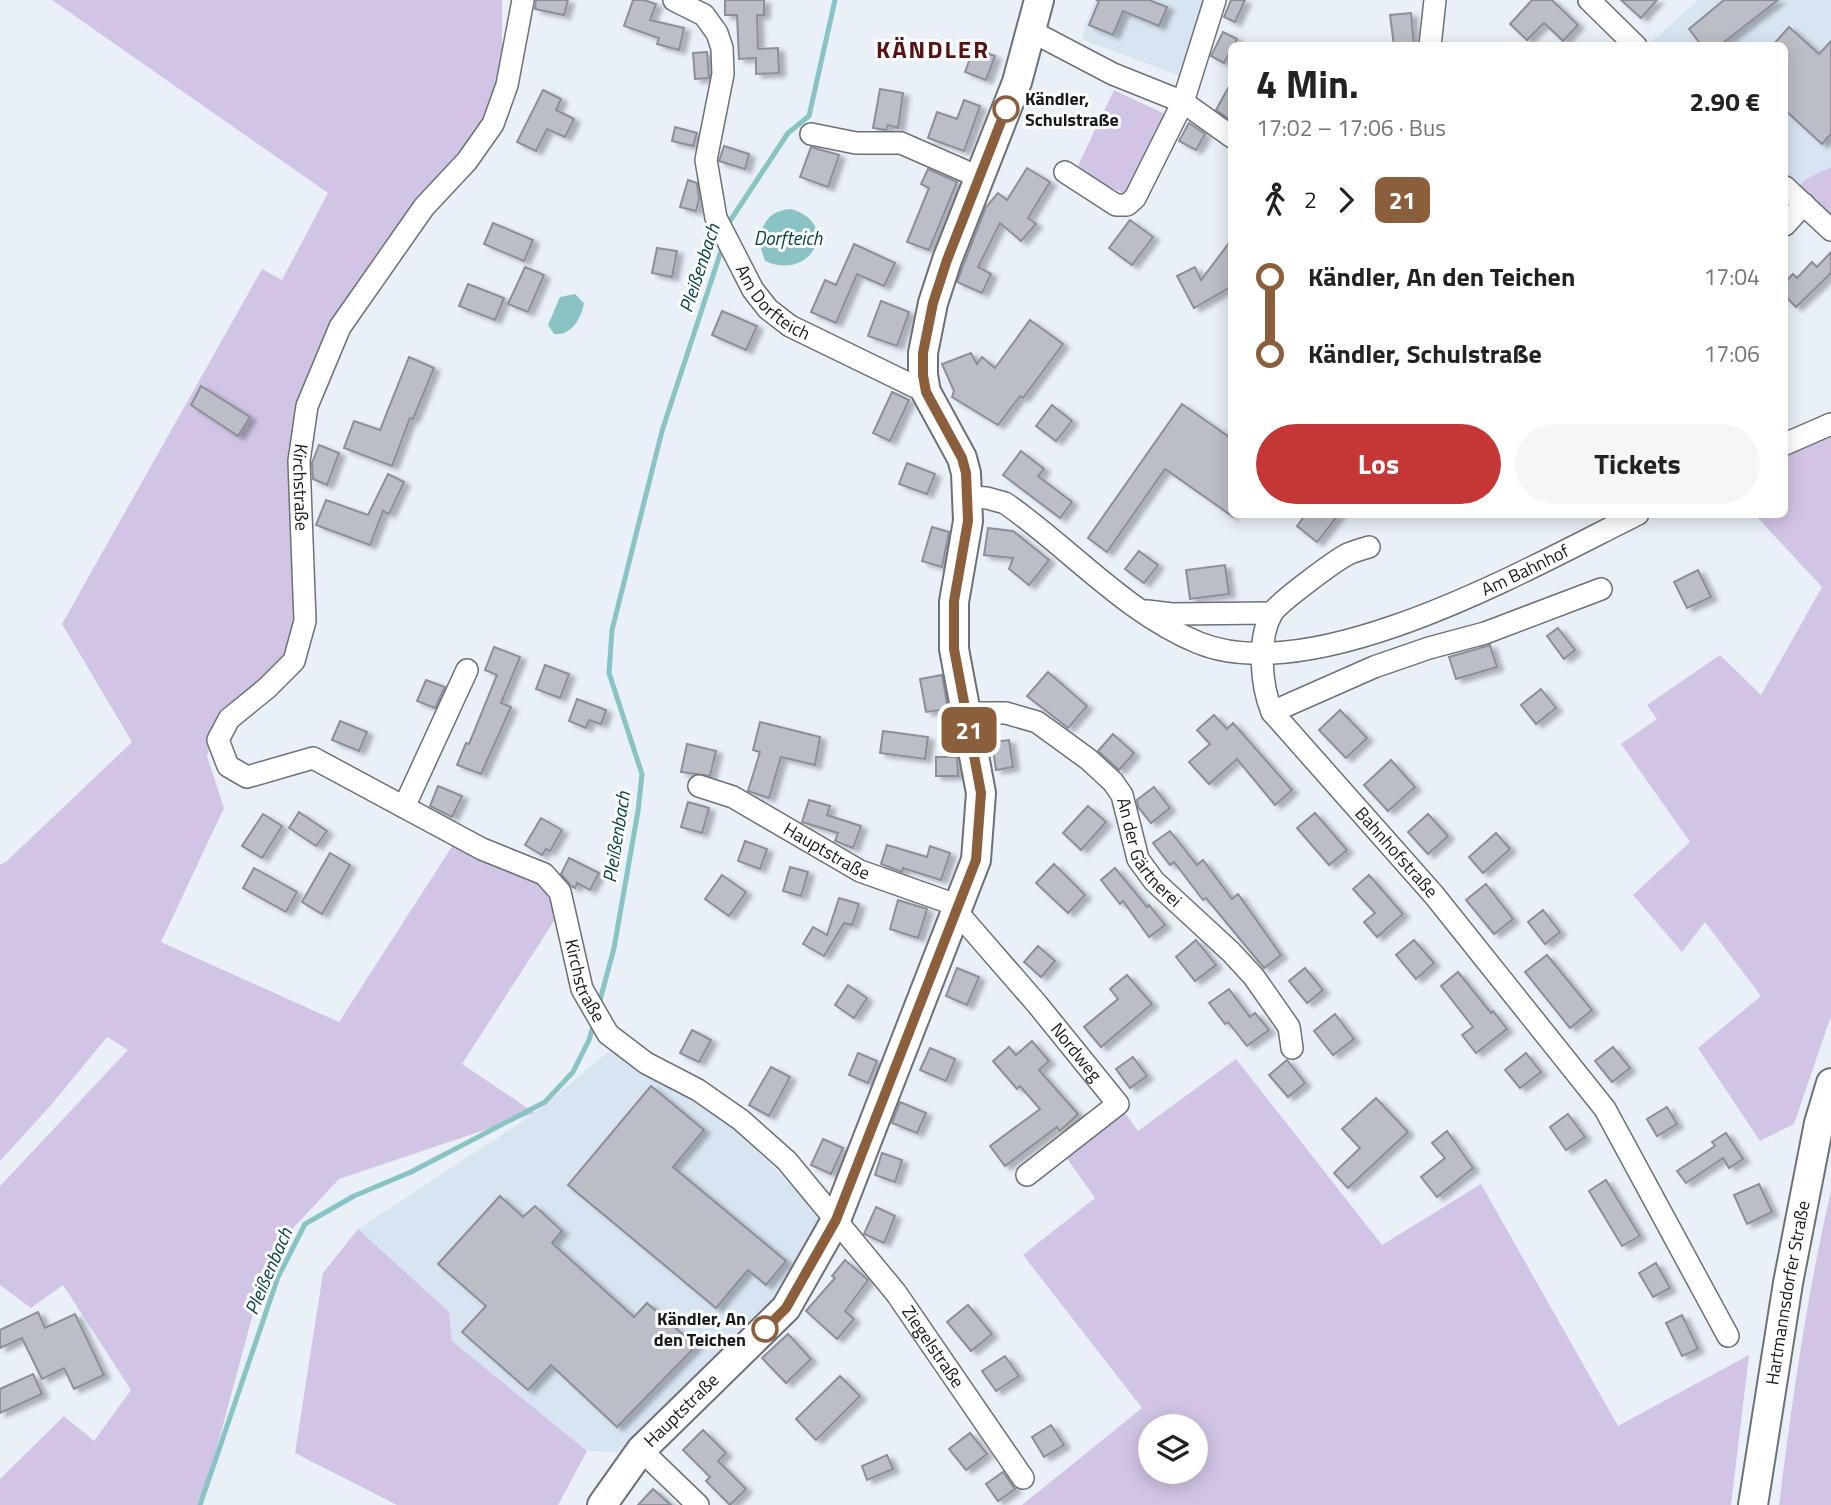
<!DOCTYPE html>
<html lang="de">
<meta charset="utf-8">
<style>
:root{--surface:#fff;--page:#f6f6f6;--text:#222;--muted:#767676;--accent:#c53636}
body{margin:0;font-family:"Titillium Web",sans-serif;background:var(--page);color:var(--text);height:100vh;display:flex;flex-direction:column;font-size:26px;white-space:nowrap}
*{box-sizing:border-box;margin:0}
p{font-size:23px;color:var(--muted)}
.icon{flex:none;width:38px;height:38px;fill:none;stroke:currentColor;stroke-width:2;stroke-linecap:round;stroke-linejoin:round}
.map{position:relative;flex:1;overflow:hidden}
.sheet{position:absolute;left:1228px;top:42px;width:560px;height:476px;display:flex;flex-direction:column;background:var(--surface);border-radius:10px;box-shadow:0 4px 18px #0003}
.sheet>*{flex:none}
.badge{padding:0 14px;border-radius:10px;font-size:24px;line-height:46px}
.buttons{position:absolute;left:1138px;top:1414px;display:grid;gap:14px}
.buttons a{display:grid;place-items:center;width:70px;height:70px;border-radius:50%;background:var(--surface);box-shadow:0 4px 18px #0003;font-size:35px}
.map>.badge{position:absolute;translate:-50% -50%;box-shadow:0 0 0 4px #fff}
.legs{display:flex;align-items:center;gap:10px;height:77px;padding:0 28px;font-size:23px}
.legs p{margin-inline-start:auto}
.overview{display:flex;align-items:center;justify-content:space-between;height:119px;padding:0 28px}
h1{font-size:38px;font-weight:700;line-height:52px}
.action{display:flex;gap:14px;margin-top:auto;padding:14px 28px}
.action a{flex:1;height:80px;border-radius:42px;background:var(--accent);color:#fff;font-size:28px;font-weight:700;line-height:80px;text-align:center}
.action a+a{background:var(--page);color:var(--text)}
ul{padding:0 28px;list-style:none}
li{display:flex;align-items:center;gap:24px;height:77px;font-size:26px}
li i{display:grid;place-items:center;width:10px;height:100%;margin:0 9px;background:currentColor}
li i::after{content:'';width:18px;height:18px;margin:-9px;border:5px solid;border-radius:50%;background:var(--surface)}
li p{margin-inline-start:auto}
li:first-child i{background:linear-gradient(#0000 50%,currentColor 0)}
li:last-child i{background:linear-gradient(currentColor 50%,#0000 0)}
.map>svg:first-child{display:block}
</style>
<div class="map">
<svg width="1831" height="1505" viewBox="0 0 1831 1505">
<defs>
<filter id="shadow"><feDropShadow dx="6" dy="3.5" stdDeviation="2" flood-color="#0004"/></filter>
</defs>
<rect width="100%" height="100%" fill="#e9f0f8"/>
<g fill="#d7e4f2">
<polygon points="1095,0 1207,0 1178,75 1083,40 1085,25"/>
<polygon points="1698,0 1831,0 1831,167 1808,178 1797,187 1785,187 1785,46 1647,46"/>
<polygon points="614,1047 726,1119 825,1220 783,1294 691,1379 624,1452 587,1451 452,1341 449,1312 358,1229 535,1113"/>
</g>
<g fill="#d2c4e5" fill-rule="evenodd">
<polygon points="52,0 502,0 502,82 482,125 417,204 298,409 297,620 283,660 211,742 207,756 224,808 161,942 339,1022 453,845 537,876 553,906 554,921 462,1064 535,1113 339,1179 269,1254 203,1499 200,1505 0,1505 0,1479 64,1416 94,1441 131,1390 63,1285 31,1308 0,1285 0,1186 128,1050 107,1037 51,1105 0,1161 0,865 7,861 132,742 62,624 262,269 282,280 328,193"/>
<polygon points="1114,90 1171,117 1131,197 1076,170"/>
<polygon points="1831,167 1831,220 1797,187 1808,178"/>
<polygon points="1831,434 1831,1016 1794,1124 1760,1141 1698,1048 1761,996 1705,922 1682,952 1633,895 1690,842 1621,744 1657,719 1647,705 1720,655 1761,695 1822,587 1755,515 1785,514 1785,455"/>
<path d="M1236 1059 1382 1245 1481 1184 1618 1426 1749 1355 1731 1505H1022L1142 1408 1023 1255 1095 1198 1066 1157 1125 1113 1138 1131ZM1150 1426H1195V1472H1150Z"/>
<path d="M1831 1191V1505H1779C1792 1400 1807 1294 1831 1191Z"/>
<polygon points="358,1229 449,1312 452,1341 587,1451 558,1505 397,1505 295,1453 323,1273"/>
</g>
<g fill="#89c3c4">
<path d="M791 209C841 223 812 282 765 261L758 239C765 221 769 211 791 209Z"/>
<path d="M575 294 584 303C581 318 572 336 554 334L548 325 560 297Z"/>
</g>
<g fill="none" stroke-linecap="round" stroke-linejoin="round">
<g stroke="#89c3c4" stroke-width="5">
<polyline points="728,229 730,221 788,133 809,116 835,0"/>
<polyline points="599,1004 614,948 638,811 642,774 609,673 612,630 662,431 723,245"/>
<polyline points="200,1505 278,1277 305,1224 354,1196 411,1172 545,1102 573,1072 589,1040 594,1023"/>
</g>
</g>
<g fill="#bcbec7" stroke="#8d8e97" stroke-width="2" filter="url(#shadow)">
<polygon points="536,0 568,0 564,15 535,9"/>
<polygon points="633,0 644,0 656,4 650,20 684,28 679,50 657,44 659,38 624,26"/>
<polygon points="725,0 764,0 764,15 757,15 758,49 778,48 779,73 756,74 756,58 739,59 737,15 725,15"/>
<polygon points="1096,0 1149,0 1167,7 1159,26 1123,11 1113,35 1089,25 1099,1"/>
<polygon points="1231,0 1245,0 1235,22 1224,17"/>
<polygon points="1532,0 1552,0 1578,25 1563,41 1544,23 1527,40 1510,24"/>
<polygon points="1621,0 1657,0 1641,18"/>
<polygon points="1724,0 1778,0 1719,46 1702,46 1689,29"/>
<polygon points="1411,13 1414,46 1394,46 1390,15"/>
<polygon points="1789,27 1819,54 1831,41 1831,134 1822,144 1785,110 1785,46 1772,46"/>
<polygon points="1223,32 1237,39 1224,63 1211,56"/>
<polygon points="974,48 995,56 986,80 965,72"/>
<polygon points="707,52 709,78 695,79 693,53"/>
<polygon points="1232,81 1232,121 1216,110"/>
<polygon points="880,89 903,93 898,128 888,125 886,130 873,128"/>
<polygon points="543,90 561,99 556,110 574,119 565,137 547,129 536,151 517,142"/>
<polygon points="964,100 980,106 964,151 928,138 937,112 957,119"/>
<polygon points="1189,123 1205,134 1196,150 1179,141"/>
<polygon points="675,127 697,133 693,146 672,141"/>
<polygon points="724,146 749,154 745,169 719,161"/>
<polygon points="811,147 839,155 828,187 800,177"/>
<polygon points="1027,168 1050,182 1028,218 1036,224 1021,241 1000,223 978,267 991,274 982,293 957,282 963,266 986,207 998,193 1007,200"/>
<polygon points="928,169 957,182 929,250 907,242 929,188 921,184"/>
<polygon points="688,180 697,183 699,199 696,211 680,207"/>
<polygon points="1130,220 1153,237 1132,265 1109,248"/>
<polygon points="493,223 533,240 524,261 484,244"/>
<polygon points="1232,239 1232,286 1194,308 1177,276 1195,267 1201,280"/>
<polygon points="854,244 895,263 884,286 857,274 836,323 811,312 825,280 836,285"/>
<polygon points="657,248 677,251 672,277 652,273"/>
<polygon points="1831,252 1831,273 1796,307 1785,296 1785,282 1793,274 1797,278 1812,262 1817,267"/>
<polygon points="525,267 544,275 528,312 508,304"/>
<polygon points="468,284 504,298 495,320 459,306"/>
<polygon points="881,301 909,312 897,346 868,336"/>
<polygon points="722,311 757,326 746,350 712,335"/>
<polygon points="1030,320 1063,344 1023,398 1020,396 998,425 952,397 954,391 942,364 971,353 977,364 982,357 995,368"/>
<polygon points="409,357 434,368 413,419 410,418 392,466 344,448 354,421 380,430"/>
<polygon points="201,386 250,417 238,436 191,405"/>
<polygon points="892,392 909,400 890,441 873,433"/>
<polygon points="1182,404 1232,439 1232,516 1165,469 1107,552 1088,538"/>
<polygon points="1052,405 1072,421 1056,441 1036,426"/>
<polygon points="319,445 339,453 327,485 313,479 312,463"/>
<polygon points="1021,451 1044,469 1038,476 1072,502 1060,518 1003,475"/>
<polygon points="907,463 935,474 927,494 899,484"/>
<polygon points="388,474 404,482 389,514 383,511 370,545 316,525 326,500 368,515"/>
<polygon points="1306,514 1339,514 1317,542 1297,526"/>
<polygon points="932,527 949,532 942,567 922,561"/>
<polygon points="988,528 1013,531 1049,560 1029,585 1009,569 1013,558 984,555"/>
<polygon points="1139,551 1158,565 1144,583 1125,569"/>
<polygon points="1225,565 1229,594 1190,599 1186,570"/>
<polygon points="1698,570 1711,597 1687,608 1674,582"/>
<polygon points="1558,628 1575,650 1564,659 1547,636"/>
<polygon points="1490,645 1497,667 1456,679 1449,657"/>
<polygon points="494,647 520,657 501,703 511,707 481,774 457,765 466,743 469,744 497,675 485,670"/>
<polygon points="545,665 569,674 560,698 536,689"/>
<polygon points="1048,672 1087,706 1068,728 1027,696"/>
<polygon points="942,675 948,709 926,712 920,679"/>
<polygon points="426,680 445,687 435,708 417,701"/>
<polygon points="1541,689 1556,708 1536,724 1521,705"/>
<polygon points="577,699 606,710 601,724 589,720 586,728 569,721"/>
<polygon points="1340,710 1367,738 1346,758 1319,730"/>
<polygon points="1214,715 1227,729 1233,723 1292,790 1275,805 1237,759 1209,784 1189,762 1210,744 1197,730"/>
<polygon points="340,721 367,732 359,751 332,740"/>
<polygon points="760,722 820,737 815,765 781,757 769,798 748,791 760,752 753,750"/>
<polygon points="883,731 928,737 925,759 880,753"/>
<polygon points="1113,734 1134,753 1119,770 1098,751"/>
<polygon points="1009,740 1013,767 996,770 992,742"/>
<polygon points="687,744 716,751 710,776 681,772"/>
<polygon points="936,757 957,757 958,776 936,776"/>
<polygon points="1391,760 1415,787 1388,811 1364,785"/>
<polygon points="438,786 462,796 452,817 430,806"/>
<polygon points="1154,787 1170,808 1151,823 1138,807 1137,800"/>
<polygon points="809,800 830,806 827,815 861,826 853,848 835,841 838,833 802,822"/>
<polygon points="688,802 709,808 702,833 681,827"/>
<polygon points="1088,806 1106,822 1081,850 1063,833"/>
<polygon points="299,812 327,831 316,846 289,828"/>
<polygon points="1315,813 1347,850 1329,865 1297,828"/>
<polygon points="263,814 282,826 262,858 242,846"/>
<polygon points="1428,814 1448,836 1428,854 1408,832"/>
<polygon points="541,818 562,830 550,851 546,849 542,855 525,845"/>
<polygon points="1170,831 1197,865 1203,860 1232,899 1238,894 1281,955 1264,968 1206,898 1203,900 1174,862 1170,865 1153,843"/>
<polygon points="1496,833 1510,849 1483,873 1469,857"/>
<polygon points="745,841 767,849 760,869 738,861"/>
<polygon points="887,845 927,857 930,846 950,853 941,880 903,868 902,872 881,864"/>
<polygon points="330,853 350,865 322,914 302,902"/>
<polygon points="569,858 599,873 590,890 577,883 575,888 571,886 561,874"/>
<polygon points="1054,864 1085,895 1068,913 1036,883"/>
<polygon points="790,867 808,872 801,896 783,891"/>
<polygon points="254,868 297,892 286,912 243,888"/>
<polygon points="1115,868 1147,907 1149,905 1165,925 1149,937 1123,901 1120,904 1101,880"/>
<polygon points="722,875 746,892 729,916 705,899"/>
<polygon points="1369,875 1403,914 1377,937 1364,922 1375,913 1353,889"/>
<polygon points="1486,884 1513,919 1494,934 1466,900"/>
<polygon points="839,898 859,904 852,925 844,923 824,956 803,944 813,927 827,935"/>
<polygon points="898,900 927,909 918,938 890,929"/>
<polygon points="1543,910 1560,932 1545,944 1528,922"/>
<polygon points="1196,940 1216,965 1195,981 1176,957"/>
<polygon points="1414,940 1434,963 1416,979 1396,955"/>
<polygon points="1038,946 1055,961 1041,977 1024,962"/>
<polygon points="1547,955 1592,1010 1570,1028 1525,972"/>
<polygon points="957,968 979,977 967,1005 946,996"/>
<polygon points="1305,968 1323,990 1307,1003 1289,981"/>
<polygon points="1458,972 1491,1013 1493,1011 1507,1029 1476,1053 1462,1035 1473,1027 1441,986"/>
<polygon points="1127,975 1152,1004 1101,1047 1084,1027 1118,999 1110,989"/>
<polygon points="848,985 867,998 854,1018 835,1005"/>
<polygon points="1229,989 1250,1017 1255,1013 1269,1030 1247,1046 1228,1022 1225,1024 1209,1003"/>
<polygon points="1335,1014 1354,1039 1333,1055 1314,1031"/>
<polygon points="692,1030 711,1040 699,1062 680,1053"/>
<polygon points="1032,1041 1049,1061 1039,1070 1078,1114 1060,1131 1057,1127 1005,1166 990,1146 1040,1109 1020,1086 1017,1089 993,1061 1009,1047 1016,1055"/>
<polygon points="1613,1047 1630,1068 1612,1082 1595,1061"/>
<polygon points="930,1048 955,1059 946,1081 920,1070"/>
<polygon points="858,1053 877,1061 868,1083 849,1075"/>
<polygon points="1526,1053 1541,1072 1520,1088 1505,1070"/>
<polygon points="1133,1057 1147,1076 1130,1088 1116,1069"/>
<polygon points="1287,1060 1305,1083 1288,1097 1269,1075"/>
<polygon points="771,1067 790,1077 769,1116 749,1105"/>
<polygon points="651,1086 704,1130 673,1167 786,1261 766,1285 748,1270 716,1308 568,1185"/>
<polygon points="1376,1098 1408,1132 1348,1188 1334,1173 1360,1148 1342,1129"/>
<polygon points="900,1102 926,1113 917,1133 892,1123"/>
<polygon points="1667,1107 1677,1124 1657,1136 1647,1119"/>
<polygon points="1568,1114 1585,1137 1566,1150 1550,1127"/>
<polygon points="1447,1131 1473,1168 1437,1197 1421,1177 1445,1158 1432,1143"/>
<polygon points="1726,1133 1743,1159 1729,1168 1723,1158 1686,1183 1677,1171 1715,1146 1712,1142"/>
<polygon points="823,1139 843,1148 831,1174 811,1165"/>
<polygon points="882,1153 902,1160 895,1182 875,1175"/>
<polygon points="1606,1180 1640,1236 1622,1246 1589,1191"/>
<polygon points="1759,1184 1772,1212 1747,1224 1734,1195"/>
<polygon points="500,1196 523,1217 535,1206 562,1231 552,1243 634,1317 647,1303 696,1346 617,1427 551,1365 528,1390 462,1332 486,1306 438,1264"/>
<polygon points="876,1207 895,1216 884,1243 864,1234"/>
<polygon points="845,1260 868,1280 845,1311 854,1319 837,1339 806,1311 835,1278 832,1276"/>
<polygon points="1656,1263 1670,1288 1653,1297 1639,1273"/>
<polygon points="968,1305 992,1334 971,1351 947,1322"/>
<polygon points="38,1312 45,1328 75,1314 104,1375 74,1389 64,1368 42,1379 22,1338 0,1348 0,1330"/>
<polygon points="1682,1315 1698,1349 1682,1356 1666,1323"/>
<polygon points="788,1334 811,1359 786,1383 762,1358"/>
<polygon points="1005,1356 1019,1376 996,1391 982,1371"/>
<polygon points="33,1374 42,1394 0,1413 0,1389"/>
<polygon points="840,1376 860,1396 816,1440 796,1419"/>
<polygon points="1051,1425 1064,1445 1044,1457 1032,1437"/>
<polygon points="703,1430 726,1453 718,1461 746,1489 730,1505 706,1481 710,1477 683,1450"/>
<polygon points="970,1433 987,1454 966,1470 949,1449"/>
<polygon points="887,1455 893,1469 867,1480 862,1466"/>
<polygon points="1003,1472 1015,1489 998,1501 986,1484"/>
<polygon points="653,1489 671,1505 638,1505"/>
</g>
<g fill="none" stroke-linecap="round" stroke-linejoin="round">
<g stroke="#6b7178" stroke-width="24">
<g id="street">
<path id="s1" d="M523 0 507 85 493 124 467 161 424 207 340 327 307 406 299 461 305 621 294 661 267 688 229 719 218 740 228 766 247 777 313 758 482 849 544 874 560 892 582 989 608 1034 646 1063 698 1090 741 1120 787 1161 896 1293 1023 1478"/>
<path id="s2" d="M674 0 704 15 717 33 722 48 723 74 706 160 716 218 753 290 768 309 790 326 926 392"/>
<polyline points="1589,0 1636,46"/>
<polyline points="1031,31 1113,74 1183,102 1232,137"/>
<polyline points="1430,46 1435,0"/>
<polyline points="811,134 856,143 901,143 981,178"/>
<polyline points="1065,172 1116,205 1127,205 1135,198 1183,102 1215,0"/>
<polyline points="1785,187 1831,230"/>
<polyline points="1785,225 1804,204"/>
<polyline points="1785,444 1831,424"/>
<path id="s3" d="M968 497 987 498 1005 503C1070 548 1124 612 1199 643 1316 690 1531 567 1638 514"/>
<path id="s4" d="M1369 547C1362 549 1355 551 1348 554 1336 560 1279 602 1272 613 1257 639 1261 686 1272 712L1434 895 1605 1109 1728 1336"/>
<polyline points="1147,611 1172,614 1272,613"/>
<polyline points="1272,712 1374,667 1429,648 1485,633 1601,589"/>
<path id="s5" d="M966 713H1006L1037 722 1088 759 1113 782 1122 795 1138 859 1154 881 1231 952 1254 977 1289 1027 1292 1048"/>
<path id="s6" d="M699 786 733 797 860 871 959 906"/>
<polyline points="404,807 467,670"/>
<path id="s7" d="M957 912 1037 1004 1118 1104 1027 1175"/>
<polyline points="641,1450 698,1505"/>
</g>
</g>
<g stroke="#6b7178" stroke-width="32">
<g id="secondary">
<path id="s8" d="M602 1505 641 1450 786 1308 836 1220 976 860 981 793 954 649V602L968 521 966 473 962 458 926 392 923 375V353L933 303 947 260 1017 82 1039 0"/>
<path id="s9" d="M1753 1505 1788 1283 1819 1123 1831 1083"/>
</g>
</g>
<use href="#street" stroke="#fff" stroke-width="21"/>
<use href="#secondary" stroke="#fff" stroke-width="28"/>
</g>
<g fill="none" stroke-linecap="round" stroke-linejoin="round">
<g stroke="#fff" stroke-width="16">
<polyline id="line-1" points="765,1329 786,1308 836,1220 976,860 981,793 954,649 954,601 968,521 966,473 962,458 926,392 923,375 923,353 933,303 947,260 1006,109"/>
</g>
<use href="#line-1" stroke="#8b5e3c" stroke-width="10"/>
</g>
<g fill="#fff" stroke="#8b5e3c" stroke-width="3.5">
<circle cx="1006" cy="109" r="12"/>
<circle cx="765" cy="1329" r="12"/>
</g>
<g text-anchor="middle" stroke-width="6" stroke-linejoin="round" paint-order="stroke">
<g font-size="18" font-weight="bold" fill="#171a1d" stroke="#fbfdfe" text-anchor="start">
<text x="1025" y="105">Kändler,<tspan x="1025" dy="21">Schulstraße</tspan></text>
<text x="746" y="1325" text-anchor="end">Kändler, An<tspan x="746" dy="21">den Teichen</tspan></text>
</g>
<g font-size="18" fill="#171a1d" stroke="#fbfdfe">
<text dy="6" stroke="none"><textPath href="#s2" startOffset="348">Am Dorfteich</textPath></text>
<text dy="6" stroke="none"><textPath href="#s1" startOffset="550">Kirchstraße</textPath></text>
<text dy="6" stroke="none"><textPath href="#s3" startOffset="620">Am Bahnhof</textPath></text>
<text dy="6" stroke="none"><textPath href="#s6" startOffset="144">Hauptstraße</textPath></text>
<text dy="6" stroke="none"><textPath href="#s5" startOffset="250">An der Gärtnerei</textPath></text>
<text dy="6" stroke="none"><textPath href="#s4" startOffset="408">Bahnhofstraße</textPath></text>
<text dy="6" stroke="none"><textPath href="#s1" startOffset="1330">Kirchstraße</textPath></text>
<text dy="6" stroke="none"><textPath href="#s7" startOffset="184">Nordweg</textPath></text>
<text dy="6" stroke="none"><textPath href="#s9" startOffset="215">Hartmannsdorfer Straße</textPath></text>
<text dy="6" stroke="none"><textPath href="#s1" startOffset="1846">Ziegelstraße</textPath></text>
<text dy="6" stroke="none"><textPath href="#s8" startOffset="124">Hauptstraße</textPath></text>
</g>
<g font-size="19" font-style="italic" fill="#0a4143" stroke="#fbfdfe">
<text x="788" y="245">Dorfteich</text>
<text transform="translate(699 268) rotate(-72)" y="7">Pleißenbach</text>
<text transform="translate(616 837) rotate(-81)" y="7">Pleißenbach</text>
<text transform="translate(268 1271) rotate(-67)" y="7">Pleißenbach</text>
</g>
<g font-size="24" font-weight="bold" letter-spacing="2" fill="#571212" stroke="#fbfdfe">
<text x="933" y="58">KÄNDLER</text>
</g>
</g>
</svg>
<div class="buttons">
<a><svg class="icon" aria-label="layers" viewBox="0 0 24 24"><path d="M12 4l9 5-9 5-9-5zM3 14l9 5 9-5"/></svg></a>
</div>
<b class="badge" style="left:969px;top:730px;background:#8b5e3c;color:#fff">21</b>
<section class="sheet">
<div class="overview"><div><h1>4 Min.</h1><p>17:02 – 17:06 · Bus</p></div><b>2.90 €</b></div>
<div class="legs"><svg class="icon" aria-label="walk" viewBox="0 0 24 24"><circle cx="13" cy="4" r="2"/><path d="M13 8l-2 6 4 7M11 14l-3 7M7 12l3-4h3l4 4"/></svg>2<svg class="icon" aria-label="forward" viewBox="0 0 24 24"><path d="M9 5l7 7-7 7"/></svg><b class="badge" style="background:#8b5e3c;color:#fff">21</b></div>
<ul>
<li><i style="color:#8b5e3c"></i><b>Kändler, An den Teichen</b><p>17:04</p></li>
<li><i style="color:#8b5e3c"></i><b>Kändler, Schulstraße</b><p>17:06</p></li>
</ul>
<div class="action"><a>Los</a><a>Tickets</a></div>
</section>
</div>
